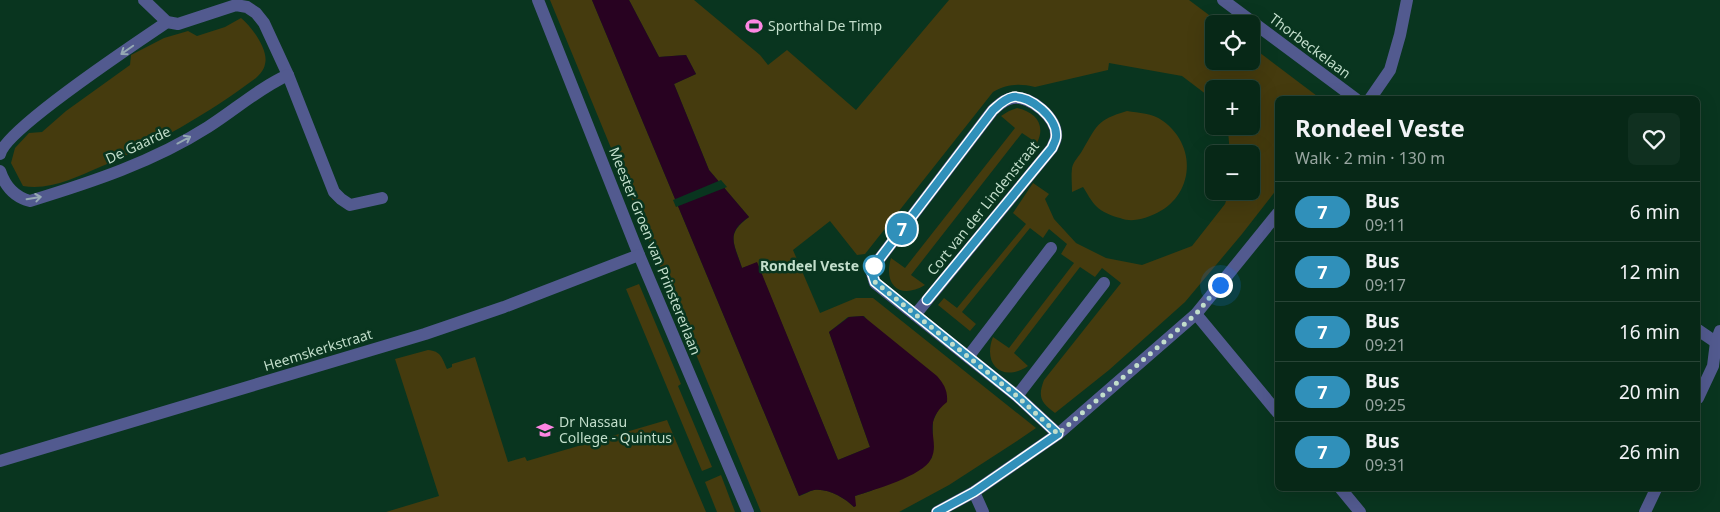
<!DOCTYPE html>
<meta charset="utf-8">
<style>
:root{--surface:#072817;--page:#103020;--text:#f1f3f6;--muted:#98a6a1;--line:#284436}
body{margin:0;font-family:"Noto Sans",sans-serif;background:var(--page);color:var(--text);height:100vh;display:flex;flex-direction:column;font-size:19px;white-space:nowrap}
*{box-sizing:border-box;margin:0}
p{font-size:16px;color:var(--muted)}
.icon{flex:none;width:28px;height:28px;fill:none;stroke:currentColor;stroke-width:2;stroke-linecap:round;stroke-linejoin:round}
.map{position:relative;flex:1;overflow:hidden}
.side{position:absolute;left:1275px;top:96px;width:425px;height:395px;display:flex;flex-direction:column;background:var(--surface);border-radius:8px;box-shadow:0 5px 20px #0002,0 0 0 1px var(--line)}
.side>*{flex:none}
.badge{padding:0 10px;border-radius:16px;font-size:18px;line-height:32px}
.buttons{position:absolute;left:1205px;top:15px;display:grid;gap:10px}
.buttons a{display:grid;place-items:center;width:55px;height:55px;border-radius:8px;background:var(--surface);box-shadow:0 5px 20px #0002,0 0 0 1px var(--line);font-size:25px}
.you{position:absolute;width:25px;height:25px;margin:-12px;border:4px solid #fff;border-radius:50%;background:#1a73e8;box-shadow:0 0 0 8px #1a73e833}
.map>.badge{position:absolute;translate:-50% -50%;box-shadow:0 0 0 2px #fff}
.round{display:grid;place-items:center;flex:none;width:52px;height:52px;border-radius:8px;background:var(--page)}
.overview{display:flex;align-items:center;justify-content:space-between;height:85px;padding:0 20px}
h1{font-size:24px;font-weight:700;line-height:38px}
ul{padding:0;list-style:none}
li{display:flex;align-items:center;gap:15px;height:60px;padding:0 20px;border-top:1px solid var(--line)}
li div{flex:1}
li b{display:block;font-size:19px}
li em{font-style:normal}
li .badge{min-width:55px;font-weight:700;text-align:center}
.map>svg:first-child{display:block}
</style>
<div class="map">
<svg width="1720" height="512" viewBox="0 0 1720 512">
<rect width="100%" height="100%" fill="#09351f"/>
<g fill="#453b0e">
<path d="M550 0H592L799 496C804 495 809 491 814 490 828 488 845 498 854 507L855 506V496L871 491 932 458 933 421 939 408 864 316 848 317 829 332 870 447 838 460 757 263 742 268C734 242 725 235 749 217L709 170 674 84 696 74 686 55 659 57 629 0H694L760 55 768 65 787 50 856 110 949 0H1189L1221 24H1214V61H1251V46L1321 99H1278L1277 189 1242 234 1185 302 1109 370 1055 413C1042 403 1037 398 1044 380L1121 283 1102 268 1095 277 1080 267 1014 353 1028 366C1003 383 982 365 993 337L1009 348 1074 263 1061 254 1067 244 1049 229 1043 238 1030 228 962 312 976 324 970 331 938 305 944 298 957 308 1026 224 1013 213 1033 183 1049 194 1045 199 1054 219 1076 243 1106 258 1142 265 1192 246 1225 204 1229 191H1251V154H1230L1228 131 1226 126H1251V89H1214V104L1211 98 1182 76 1109 63 1108 70 1035 87C1019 83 1007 84 993 92L865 254 857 255 830 221 793 250 820 313 856 298H873L1036 428 1017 441 949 485 899 512H761Z"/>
<path d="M241 18C252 27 269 50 265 64 264 70 260 74 256 78 206 115 157 143 100 167 77 177 49 191 23 186L11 163 15 148 29 133 42 132 66 111 130 65 131 55 164 38 188 31 197 36 225 27Z"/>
<path d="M1017 108C1036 112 1046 125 1037 143L1022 133 911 275 925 285C900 300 883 285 891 258L905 268 1015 128 1001 116 1009 111Z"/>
<path d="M1127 111C1139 113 1152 113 1163 121 1200 148 1193 201 1150 216 1140 220 1130 222 1120 218 1112 216 1102 212 1096 206 1091 201 1087 193 1083 187L1072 192C1072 184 1071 175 1072 168 1073 162 1079 156 1082 151 1097 126 1096 120 1127 111Z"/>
<polygon points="639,284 681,384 678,386 712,467 702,471 626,289"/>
<path d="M428 350C441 351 442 358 447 369L452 367V364L475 357 508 462 525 457 527 461 667 420 706 512H386L439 496 395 359Z"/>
<polygon points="721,475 735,512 717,512 705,482"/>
</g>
<path fill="#280221" d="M592 0H629L659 57 686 55 696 74 674 84 709 170 749 217C725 233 734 244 742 268L757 262 838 460 870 447 829 332 849 317 863 316 937 376C944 384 948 391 947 402 920 424 941 440 931 459 923 476 873 490 855 496L856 506 854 507C845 498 828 488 814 490 809 491 804 494 799 496Z"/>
<polygon fill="#09351f" points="721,180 727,187 676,207 673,200"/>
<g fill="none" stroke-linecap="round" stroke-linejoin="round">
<g stroke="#525a8f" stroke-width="12">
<polyline points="144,0 167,22 178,24 236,5 247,7 256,13 264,23 288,75 334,192 341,199 350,205 382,198"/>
<polyline points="538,0 639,255 748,512"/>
<polyline points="1223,0 1356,99"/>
<polyline points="1370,99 1390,70 1400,35 1407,0"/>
<path d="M0 154C6 129 139 41 167 22"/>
<path d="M0 171C5 186 14 197 30 201 92 182 153 162 208 127 235 110 259 88 288 75"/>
<polyline points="1196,314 1278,413"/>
<path d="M915 315 1052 148C1053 145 1056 140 1056 137 1058 118 1030 95 1013 98 1004 99 999 105 993 110L871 270 875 283 1017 396 1058 434"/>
<polyline points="1698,330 1720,345"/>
<polyline points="968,357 1051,248"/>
<polyline points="1017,396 1104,283"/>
<polyline points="1698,398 1713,366 1716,342 1720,331"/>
<polyline points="0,461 425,334 504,307 639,255"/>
<polyline points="1341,489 1360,512"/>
<polyline points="974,492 983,512"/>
<polyline points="937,512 974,492 1058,434 1196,314 1278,213"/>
<polyline points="1645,512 1656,489"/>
</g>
</g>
<defs><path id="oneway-shaft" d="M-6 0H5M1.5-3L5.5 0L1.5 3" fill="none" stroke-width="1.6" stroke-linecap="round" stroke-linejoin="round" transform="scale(1.25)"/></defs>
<g stroke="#95a9b3">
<use href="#oneway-shaft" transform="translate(127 50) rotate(145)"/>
<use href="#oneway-shaft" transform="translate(184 140) rotate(-28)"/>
<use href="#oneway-shaft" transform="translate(34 198) rotate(-9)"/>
</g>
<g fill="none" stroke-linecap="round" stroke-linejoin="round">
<g stroke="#fff" stroke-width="11">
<path id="line" d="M927 300 1052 148C1053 145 1056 140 1056 137 1058 118 1030 95 1013 97 1004 99 999 105 993 110L871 270 875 282 1017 396 1058 434 974 492 937 512"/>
</g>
<use href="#line" stroke="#3090ba" stroke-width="8"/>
<polyline stroke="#c2decb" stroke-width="5" stroke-dasharray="0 9" points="874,266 871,270 875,282 1017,396 1058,434 1196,314 1220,285"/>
</g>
<defs>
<g id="stadium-bare" transform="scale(1.35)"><path d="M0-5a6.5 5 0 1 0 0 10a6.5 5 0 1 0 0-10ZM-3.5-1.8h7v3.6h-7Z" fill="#fd86e2" stroke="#09351f" stroke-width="2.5" paint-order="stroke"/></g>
<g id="school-bare" transform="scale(1.35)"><path d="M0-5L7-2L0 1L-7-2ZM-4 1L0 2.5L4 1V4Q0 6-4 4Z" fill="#fd86e2" stroke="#09351f" stroke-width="2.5" paint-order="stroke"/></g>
</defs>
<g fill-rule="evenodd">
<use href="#stadium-bare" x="754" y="26"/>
<use href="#school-bare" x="545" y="430"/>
</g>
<circle fill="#fff" stroke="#3090ba" stroke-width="2.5" cx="874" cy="266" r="10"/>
<g text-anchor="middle" stroke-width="5" stroke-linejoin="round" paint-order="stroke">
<g font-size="14" fill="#c2decb" stroke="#09351f" text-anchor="start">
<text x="768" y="31">Sporthal De Timp</text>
<text x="559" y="427">Dr Nassau<tspan x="559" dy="16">College - Quintus</tspan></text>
</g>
<g font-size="14" fill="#c2decb" stroke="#09351f">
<text transform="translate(1310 46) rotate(37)" y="5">Thorbeckelaan</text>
<text transform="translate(138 145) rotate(-25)" y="5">De Gaarde</text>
<text transform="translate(983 208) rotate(-51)" y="5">Cort van der Lindenstraat</text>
<text transform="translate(655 251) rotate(68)" y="5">Meester Groen van Prinstererlaan</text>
<text transform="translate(318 350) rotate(-17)" y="5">Heemskerkstraat</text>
</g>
<g font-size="14" font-weight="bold" fill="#c2decb" stroke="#09351f" text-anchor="end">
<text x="859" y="271">Rondeel Veste</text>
</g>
</g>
</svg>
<div class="buttons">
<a><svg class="icon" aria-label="locate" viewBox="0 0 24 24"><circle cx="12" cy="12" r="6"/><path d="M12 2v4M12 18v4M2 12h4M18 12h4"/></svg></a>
<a>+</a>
<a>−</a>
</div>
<div class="you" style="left:1220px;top:285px"></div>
<b class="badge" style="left:902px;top:229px;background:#3090ba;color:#fff">7</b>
<section class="side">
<div class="overview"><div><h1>Rondeel Veste</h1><p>Walk · 2 min · 130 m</p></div><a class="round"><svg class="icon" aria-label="heart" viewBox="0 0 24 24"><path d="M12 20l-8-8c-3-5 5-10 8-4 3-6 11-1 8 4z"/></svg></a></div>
<ul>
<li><span class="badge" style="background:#3090ba;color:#fff">7</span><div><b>Bus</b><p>09:11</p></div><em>6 min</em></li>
<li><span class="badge" style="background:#3090ba;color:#fff">7</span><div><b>Bus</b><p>09:17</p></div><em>12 min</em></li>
<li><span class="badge" style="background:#3090ba;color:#fff">7</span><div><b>Bus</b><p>09:21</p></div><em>16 min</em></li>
<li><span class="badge" style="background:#3090ba;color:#fff">7</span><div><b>Bus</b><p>09:25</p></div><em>20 min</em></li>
<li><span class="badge" style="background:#3090ba;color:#fff">7</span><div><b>Bus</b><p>09:31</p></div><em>26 min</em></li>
</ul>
</section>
</div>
